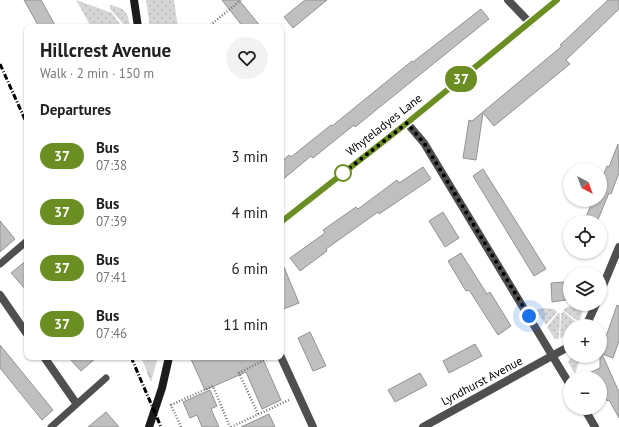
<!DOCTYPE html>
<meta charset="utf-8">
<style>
:root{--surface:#fff;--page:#f2f2f2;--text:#222;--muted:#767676}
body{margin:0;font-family:"PT Sans",sans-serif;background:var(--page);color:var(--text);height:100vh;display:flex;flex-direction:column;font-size:15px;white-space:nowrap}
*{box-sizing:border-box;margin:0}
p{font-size:13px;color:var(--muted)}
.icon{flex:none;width:22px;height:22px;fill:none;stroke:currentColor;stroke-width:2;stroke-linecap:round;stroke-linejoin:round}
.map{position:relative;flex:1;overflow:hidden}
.details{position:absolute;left:24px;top:24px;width:260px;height:336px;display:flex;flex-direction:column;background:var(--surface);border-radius:8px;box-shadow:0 1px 3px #0004}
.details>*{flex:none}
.badge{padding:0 8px;border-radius:13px;font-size:14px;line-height:26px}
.needle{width:26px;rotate:139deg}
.controls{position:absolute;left:563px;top:163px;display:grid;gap:8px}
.controls a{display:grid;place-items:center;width:44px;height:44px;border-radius:50%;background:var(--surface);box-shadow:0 1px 3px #0004;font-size:20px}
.you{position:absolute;width:20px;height:20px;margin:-10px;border:3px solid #fff;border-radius:50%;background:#1a73e8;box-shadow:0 0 0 6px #1a73e833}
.map>.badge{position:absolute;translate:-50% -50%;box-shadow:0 0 0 2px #fff}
h2{padding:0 16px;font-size:15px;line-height:36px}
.round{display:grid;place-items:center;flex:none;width:42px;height:42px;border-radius:21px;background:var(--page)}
.headline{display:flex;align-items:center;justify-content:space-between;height:68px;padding:0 16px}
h1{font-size:19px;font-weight:700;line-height:30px}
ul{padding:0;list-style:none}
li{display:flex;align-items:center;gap:12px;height:56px;padding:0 16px}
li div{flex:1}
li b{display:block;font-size:15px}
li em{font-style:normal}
li .badge{min-width:44px;font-weight:700;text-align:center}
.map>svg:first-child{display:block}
</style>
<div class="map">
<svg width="619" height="427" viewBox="0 0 619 427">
<defs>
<pattern id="grass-dots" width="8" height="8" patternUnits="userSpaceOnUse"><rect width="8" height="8" fill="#d6d6d6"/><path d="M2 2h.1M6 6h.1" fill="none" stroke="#b6b6b6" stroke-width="1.8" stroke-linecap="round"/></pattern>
<pattern id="forest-firs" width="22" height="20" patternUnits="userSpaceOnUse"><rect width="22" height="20" fill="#d6d6d6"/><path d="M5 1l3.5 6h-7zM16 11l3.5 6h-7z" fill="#b6b6b6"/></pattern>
</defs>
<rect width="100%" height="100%" fill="#fff"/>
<g fill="url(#grass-dots)">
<polygon points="76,0 112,13 122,27 91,27"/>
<polygon points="146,0 174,0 178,27 150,27"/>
<path d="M110 5C125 8 128 12 130 27H126L110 9Z"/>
<polygon points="585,304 579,322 563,310 567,307"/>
<polygon points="543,308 554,309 557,312 546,325 536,310"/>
<polygon points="563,311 578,324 577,326 570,326 570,334 560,338 561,314"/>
<polygon points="558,313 560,314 559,339 555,339 547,327"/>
<polygon points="572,356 581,356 575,374 568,362"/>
</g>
<polygon fill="url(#forest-firs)" points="141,357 158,357 151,382"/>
<g fill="#bfbfbf" stroke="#939393">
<polygon points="24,0 41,0 56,27 39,27"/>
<polygon points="222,0 239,0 261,27 243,27"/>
<polygon points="305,0 327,0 293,28 284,17"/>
<polygon points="608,0 619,0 619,9 566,60 570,64 494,126 483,113 476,160 463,158 469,120 472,121 562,46 560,45"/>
<polygon points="481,9 489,19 355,127 354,125 313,158 311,156 281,181 281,162 289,155 291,157 331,125 332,126 412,61 413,62"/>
<polygon points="618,144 619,173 611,194 609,193 597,222 584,222 593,200 600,200 600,183 607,166 609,167"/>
<polygon points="423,167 431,179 379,214 378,212 326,249 327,251 300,271 290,258 325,233 323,230 356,207 358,209 397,180 399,183"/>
<polygon points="483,169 546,269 534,276 473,176"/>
<polygon points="443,212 459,238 445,247 429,221"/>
<polygon points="0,221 15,239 0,252"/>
<polygon points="461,253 487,294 490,292 511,326 498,335 469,290 466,291 448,261"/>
<polygon points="27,260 27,291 11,273"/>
<polygon points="281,260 299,303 281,310"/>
<polygon points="564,282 566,300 552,302 551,283"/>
<polygon points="617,305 619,306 619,341 613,358 602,354 619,392 619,418 609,400 607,401 600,387 600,378 578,378 600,368 600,349 601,351"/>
<polygon points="310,332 326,366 313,371 298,338"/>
<polygon points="475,344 482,356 449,373 443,361"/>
<polygon points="0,345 53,410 42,420 0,368"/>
<polygon points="68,357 97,357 81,371"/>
<polygon points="190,357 262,357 281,400 262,409 246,372 205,390"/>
<polygon points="420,373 427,385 395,402 388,390"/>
<polygon points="210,390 217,406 211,409 219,427 202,427 197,415 190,418 183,402"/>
<polygon points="106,412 119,427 88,427"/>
<polygon points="269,414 275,427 241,427"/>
</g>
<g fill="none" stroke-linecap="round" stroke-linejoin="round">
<g stroke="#717171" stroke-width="2.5" stroke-dasharray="1 2" stroke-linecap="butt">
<polyline points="208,27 241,0"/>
<polyline points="258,414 239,373 270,357"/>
<polyline points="181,427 171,405 213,386 230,427"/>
<polyline points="231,427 289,400"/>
</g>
<g stroke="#4f4f4f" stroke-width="7">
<polyline points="0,264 27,241"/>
<polyline points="51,427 106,378"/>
</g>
<g stroke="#4f4f4f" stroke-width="8">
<polyline points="508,0 530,23"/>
<polyline points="407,123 424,143 570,385"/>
<polyline points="281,222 407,123 557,0"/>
<polyline points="600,293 619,247"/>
<polyline points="0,295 27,334"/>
<polyline points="586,326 596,304"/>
<polyline points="44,357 76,403"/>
<polyline points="281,357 313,427"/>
<polyline points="584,408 595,427"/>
<polyline points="423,427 570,346"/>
</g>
<g stroke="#1c1c1c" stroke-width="8">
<polyline points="134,0 138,27"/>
<polyline points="149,427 162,388 169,357"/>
</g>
<g stroke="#000" stroke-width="3" stroke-dasharray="6 2 1 2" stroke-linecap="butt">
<polyline points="0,64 27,124"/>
<polyline points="131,357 161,427"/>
</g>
</g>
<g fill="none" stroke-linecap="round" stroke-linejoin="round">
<g stroke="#fff" stroke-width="9">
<polyline id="line" points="281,222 407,123 557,0"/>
</g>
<use href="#line" stroke="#6b8e23" stroke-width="6"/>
<polyline stroke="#000" stroke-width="4" stroke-dasharray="0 7.2" points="343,173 338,177 407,123 424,143 529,316"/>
</g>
<circle fill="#fff" stroke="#6b8e23" stroke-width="2" cx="343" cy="173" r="8"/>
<g text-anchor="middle" stroke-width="3" stroke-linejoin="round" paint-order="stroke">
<g font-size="12" fill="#000" stroke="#fff">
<text transform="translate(384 125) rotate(-38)" y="4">Whyteladyes Lane</text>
<text transform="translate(482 381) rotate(-28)" y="4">Lyndhurst Avenue</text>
</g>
</g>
</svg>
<div class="controls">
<a><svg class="needle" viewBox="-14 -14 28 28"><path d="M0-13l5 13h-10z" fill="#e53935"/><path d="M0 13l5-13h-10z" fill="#767676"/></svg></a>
<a><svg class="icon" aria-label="locate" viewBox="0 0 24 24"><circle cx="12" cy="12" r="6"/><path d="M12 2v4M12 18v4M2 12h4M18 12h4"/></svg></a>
<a><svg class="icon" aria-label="layers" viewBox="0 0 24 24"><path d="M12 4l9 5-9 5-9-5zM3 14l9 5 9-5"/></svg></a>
<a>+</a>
<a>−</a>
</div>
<div class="you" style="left:529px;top:316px"></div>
<b class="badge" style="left:461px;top:79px;background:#6b8e23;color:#fff">37</b>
<section class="details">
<div class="headline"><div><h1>Hillcrest Avenue</h1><p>Walk · 2 min · 150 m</p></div><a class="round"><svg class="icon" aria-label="heart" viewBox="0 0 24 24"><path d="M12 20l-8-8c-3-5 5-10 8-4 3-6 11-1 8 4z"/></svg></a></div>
<h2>Departures</h2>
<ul>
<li><span class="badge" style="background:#6b8e23;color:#fff">37</span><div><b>Bus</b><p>07:38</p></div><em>3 min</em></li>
<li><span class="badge" style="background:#6b8e23;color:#fff">37</span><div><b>Bus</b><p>07:39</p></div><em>4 min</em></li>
<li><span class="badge" style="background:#6b8e23;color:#fff">37</span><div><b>Bus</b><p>07:41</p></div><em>6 min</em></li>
<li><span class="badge" style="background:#6b8e23;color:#fff">37</span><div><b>Bus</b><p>07:46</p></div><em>11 min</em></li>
</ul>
</section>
</div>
